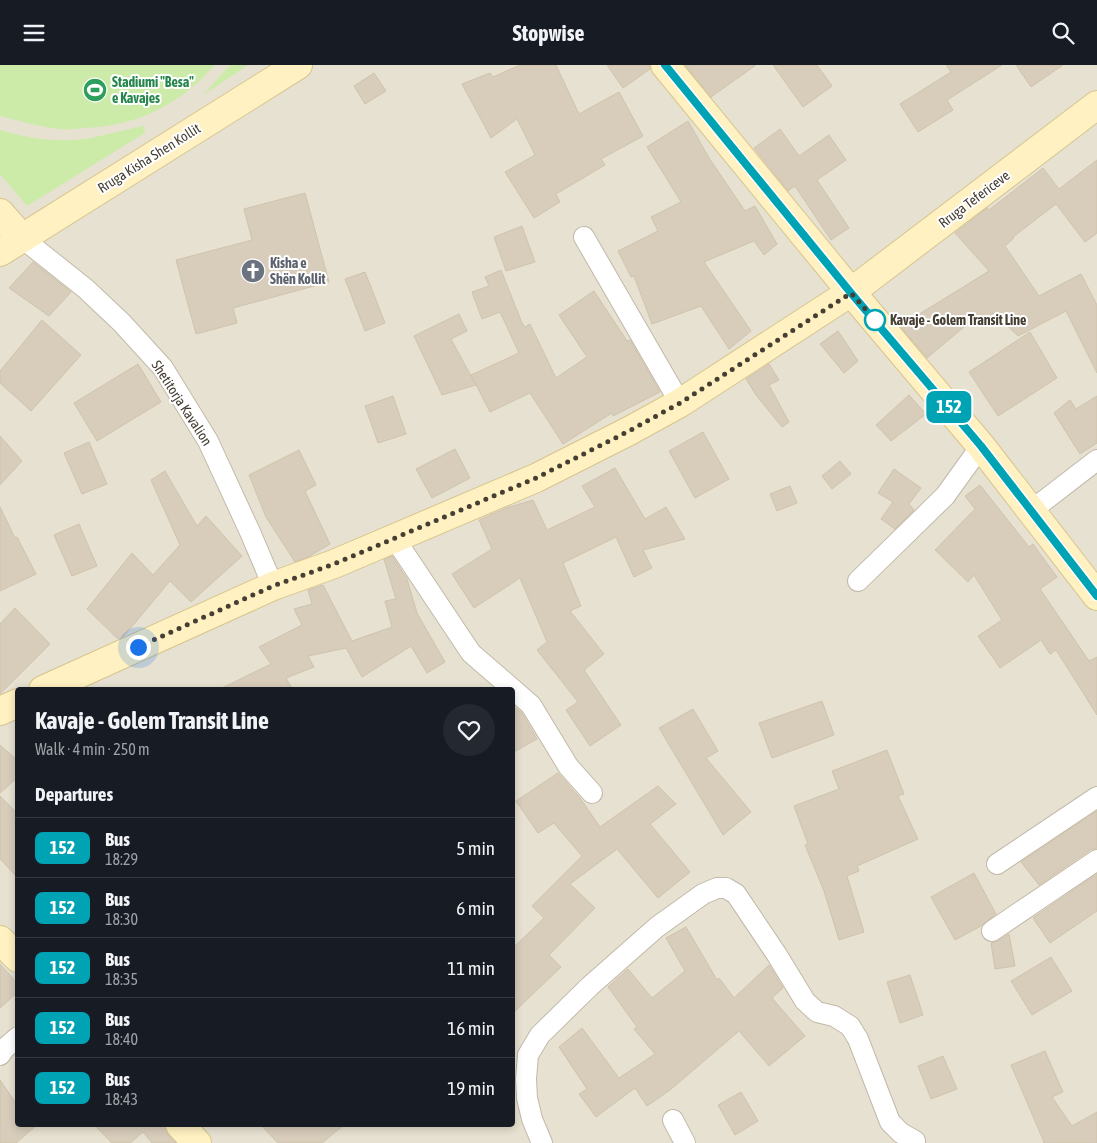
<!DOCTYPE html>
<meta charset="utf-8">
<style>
:root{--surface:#171b24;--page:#242831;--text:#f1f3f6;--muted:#9ea1a6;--line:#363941}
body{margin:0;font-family:"Asap Condensed",sans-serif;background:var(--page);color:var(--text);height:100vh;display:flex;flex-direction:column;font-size:19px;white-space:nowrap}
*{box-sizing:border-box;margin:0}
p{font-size:16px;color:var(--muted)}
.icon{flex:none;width:28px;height:28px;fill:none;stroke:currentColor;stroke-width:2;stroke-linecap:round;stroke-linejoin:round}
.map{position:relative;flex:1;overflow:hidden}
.panel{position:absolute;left:15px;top:622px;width:500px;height:440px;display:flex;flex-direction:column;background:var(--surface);border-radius:5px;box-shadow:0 2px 8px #0003}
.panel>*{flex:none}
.badge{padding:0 10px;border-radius:8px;font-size:18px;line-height:32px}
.you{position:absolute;width:25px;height:25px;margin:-12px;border:4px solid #fff;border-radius:50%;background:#1a73e8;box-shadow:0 0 0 8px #1a73e833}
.map>.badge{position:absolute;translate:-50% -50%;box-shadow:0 0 0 2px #fff}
h2{padding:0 20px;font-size:19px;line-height:45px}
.round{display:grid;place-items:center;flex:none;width:52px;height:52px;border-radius:26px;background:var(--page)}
.headline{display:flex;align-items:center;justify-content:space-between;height:85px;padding:0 20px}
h1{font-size:24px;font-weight:700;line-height:38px}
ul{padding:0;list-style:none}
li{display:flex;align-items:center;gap:15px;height:60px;padding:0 20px;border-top:1px solid var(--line)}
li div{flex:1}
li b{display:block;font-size:19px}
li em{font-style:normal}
li .badge{min-width:55px;font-weight:700;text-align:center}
header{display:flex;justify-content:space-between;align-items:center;height:65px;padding:0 20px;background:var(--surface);font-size:22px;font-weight:700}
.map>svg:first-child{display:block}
</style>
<header><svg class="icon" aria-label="menu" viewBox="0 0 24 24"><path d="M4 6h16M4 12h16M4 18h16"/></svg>Stopwise<svg class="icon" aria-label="search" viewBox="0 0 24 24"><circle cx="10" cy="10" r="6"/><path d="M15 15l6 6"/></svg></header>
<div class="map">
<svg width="1097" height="1078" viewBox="0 0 1097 1078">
<rect width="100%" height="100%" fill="#f3efe3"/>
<path fill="#e7e1d1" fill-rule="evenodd" d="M0 0H1097V1078H0ZM18 625H512V1060H18Z"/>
<g fill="#cceba9">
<path d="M0 0H215C179 40 138 61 84 63 76 64 68 65 60 64 40 62 20 56 0 51Z"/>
<polygon points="230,0 248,0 203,30"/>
<path d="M142 61 144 62 145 66 143 69 27 141 0 109V65C33 75 66 79 100 71 114 68 128 64 142 61Z"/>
</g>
<g fill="#d8cdbb" stroke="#d0c3ab">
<polygon points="520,0 556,0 579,49 619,27 643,71 601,94 605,100 556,129 560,137 534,153 505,107 535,90 517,54 491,73 462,19 490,8 493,12"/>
<polygon points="607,0 650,0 650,4 623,23"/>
<polygon points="685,0 756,0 711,32"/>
<polygon points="773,0 817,0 832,21 803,42"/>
<polygon points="946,0 1002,0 947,35 953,45 918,67 900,39 951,7"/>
<polygon points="1016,0 1063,0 1031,22"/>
<polygon points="374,8 386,26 365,39 354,21"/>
<polygon points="688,56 709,93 745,146 755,141 777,179 764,190 754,176 704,197 751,266 729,284 701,241 652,259 634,211 631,212 618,186 658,166 651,152 681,137 647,82"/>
<polygon points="780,64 799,91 829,70 846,95 817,115 849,163 831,175 795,121 788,126 754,83"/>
<polygon points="1097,95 1097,168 1085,177 1056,139 1013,172 1014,173 1005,181 1039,231 1081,209 1097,240 1097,308 1066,246 1018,271 994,248 972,261 970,257 927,293 900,261 989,206 955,168 987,143 989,145 1043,103 1059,124"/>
<polygon points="305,128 329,217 233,243 237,258 196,269 176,195 252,175 244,144"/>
<polygon points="522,161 535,197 506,206 494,172"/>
<polygon points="33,197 71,227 49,251 9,223"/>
<polygon points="501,205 522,258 525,262 530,259 556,313 587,292 559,250 594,226 627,276 630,275 660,327 613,351 612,348 563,379 530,328 490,347 471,310 519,288 500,247 482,254 472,227 489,221 485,212"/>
<polygon points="365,207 385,258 365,266 345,214"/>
<polygon points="459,249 467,266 451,274 476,320 442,330 414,271"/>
<polygon points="42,255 81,290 31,346 0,318 0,306"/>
<polygon points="838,266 858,296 844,308 820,279"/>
<polygon points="1030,267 1057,313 998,351 969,307"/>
<polygon points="138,299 161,337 97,376 74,338"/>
<polygon points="769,299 779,315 769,320 789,357 782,362 756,330 746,314"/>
<polygon points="909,330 926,349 891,376 876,360"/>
<polygon points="393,331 406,369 378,378 365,341"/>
<polygon points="1097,331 1097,378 1080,389 1054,348 1070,335 1076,344"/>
<polygon points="703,367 729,414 695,433 669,386"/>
<polygon points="0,371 22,396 0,420"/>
<polygon points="89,377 107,419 82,429 64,388"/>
<polygon points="455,384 470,413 432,433 416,404"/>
<polygon points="299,385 316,420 305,426 330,479 308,492 295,497 266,452 249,410"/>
<polygon points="840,396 851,409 832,424 822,411"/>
<polygon points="615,403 645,454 666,442 685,474 643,485 652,503 634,512 616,472 563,498 581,541 570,546 604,589 584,605 621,660 590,681 566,645 578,637 537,585 547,577 520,513 474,543 452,509 492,484 479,455 506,443 533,435 547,465 595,442 582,421"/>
<polygon points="894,404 921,423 909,439 914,445 895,464 881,454 893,437 878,428"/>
<polygon points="165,406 197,461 206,451 242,491 191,537 170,516 124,571 118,574 87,544 132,488 153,510 180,480 151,415"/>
<polygon points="980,420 1029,482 1033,479 1057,512 1040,524 1089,596 1097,592 1097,650 1056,585 1050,589 1041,575 1000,603 978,571 1002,555 974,510 968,517 935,485 975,444 965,431"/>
<polygon points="790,421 797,438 777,446 770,429"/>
<polygon points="0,442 15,473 17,472 36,509 0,526"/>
<polygon points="79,459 97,501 72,511 54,470"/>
<polygon points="392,491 407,514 417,548 445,597 427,608 411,581 362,612 346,583 308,591 314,602 286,613 293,625 218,625 271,599 259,582 302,560 294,544 312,539 308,525 323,520 352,576 392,562 385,536 396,534 384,494"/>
<polygon points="15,543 50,579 0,629 0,559"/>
<polygon points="822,636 834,670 772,693 759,658"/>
<polygon points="512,640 522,648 537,674 512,688"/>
<polygon points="693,644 718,686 706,693 751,747 723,770 659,663"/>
<polygon points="0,680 18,696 18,712 0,728"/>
<polygon points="887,685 904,729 898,731 918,774 857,801 859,806 847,811 864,867 839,875 824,826 805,780 808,779 794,741 839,724 832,706"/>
<polygon points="558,708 580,733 600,762 658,721 676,739 650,759 690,807 658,833 617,784 570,819 595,843 549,890 561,902 512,949 512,884 544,853 532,841 582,791 554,758 538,768 516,736"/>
<polygon points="0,731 18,749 18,813 0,794"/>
<polygon points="1097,746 1097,783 1090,785 1039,820 1021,797"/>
<polygon points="974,808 996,849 981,861 955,875 931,832"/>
<polygon points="1097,809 1097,846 1050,878 1033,853"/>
<polygon points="686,862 717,915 719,913 734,933 769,900 783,923 772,933 805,971 769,1001 739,966 670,1025 647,1041 635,1023 596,1052 579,1029 587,1024 559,982 582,963 619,1013 655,989 634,964 637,962 608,922 628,904 652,933 685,906 666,873"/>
<polygon points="1009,869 1015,901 995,904 991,878 998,876"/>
<polygon points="1051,892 1072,926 1032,950 1011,916"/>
<polygon points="0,899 18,919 18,927 0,943"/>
<polygon points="910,910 923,950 900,958 887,917"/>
<polygon points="1045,986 1063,1027 1052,1032 1072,1061 1097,1047 1097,1078 1043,1078 1044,1077 1011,1000"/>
<polygon points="943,991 957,1024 931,1034 918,1001"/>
<polygon points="0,1015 18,1041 18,1060 37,1060 16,1078 0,1078"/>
<polygon points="741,1027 758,1056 735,1070 718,1040"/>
<polygon points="94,1060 165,1060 168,1070 176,1078 152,1078 143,1067 130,1078 112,1078"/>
<polygon points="261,1060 344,1060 322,1078 278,1078"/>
</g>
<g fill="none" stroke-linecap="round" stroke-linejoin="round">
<g stroke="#c2b9a8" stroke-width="22">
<g id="street">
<polyline points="584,172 680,338"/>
<polyline points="22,173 86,224 122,258 163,303 208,376 250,467 273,521"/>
<polyline points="1032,445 1097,395"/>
<polyline points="395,474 471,588 531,640 568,701 592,728"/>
<polyline points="858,516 945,431 981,381"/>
<polyline points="997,799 1097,732"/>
<polyline points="992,866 1097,795"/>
<polyline points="0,990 5,983 18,972"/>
<polyline points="673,1055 685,1078"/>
<polyline points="542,1078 532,1054 527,1033 526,1014 528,990 540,970 590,921 657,862 703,829 717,823 726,823 736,829 777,890 805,936 817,947 834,951 850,961 858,974 890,1057 901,1068 915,1076"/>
</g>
</g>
<g stroke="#d6c58f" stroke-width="30">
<g id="secondary">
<polyline points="665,0 851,227 981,381 1097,531"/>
<polyline points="0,148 22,173"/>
<polyline points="0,187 298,0"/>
<polyline points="43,625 273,521 334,499 536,413 629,366 680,338 851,227 1097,40"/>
<polyline points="0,646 18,638"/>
<polyline points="0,875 18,893"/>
<polyline points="180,1060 197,1078"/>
</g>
</g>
<use href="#street" stroke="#fff" stroke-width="20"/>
<use href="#secondary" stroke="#fff1c1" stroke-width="28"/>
</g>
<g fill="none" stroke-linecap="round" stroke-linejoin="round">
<g stroke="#fff" stroke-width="11">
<polyline id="line" points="665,0 851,228 981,381 1097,531"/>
</g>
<use href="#line" stroke="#00a3b4" stroke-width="8"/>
<polyline stroke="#453e33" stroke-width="5" stroke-dasharray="0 9" points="138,582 273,521 334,499 536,413 629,366 680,338 851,228 875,255"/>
</g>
<defs>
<g id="stadium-disc" transform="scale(1.25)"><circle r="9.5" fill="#2e9e5b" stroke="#fff"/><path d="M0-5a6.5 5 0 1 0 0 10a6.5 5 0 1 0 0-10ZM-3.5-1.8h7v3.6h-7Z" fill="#fff"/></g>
<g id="church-disc" transform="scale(1.25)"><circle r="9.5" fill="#6b7280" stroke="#fff"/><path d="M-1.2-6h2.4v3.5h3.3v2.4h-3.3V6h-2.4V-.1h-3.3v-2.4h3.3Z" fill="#fff"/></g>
</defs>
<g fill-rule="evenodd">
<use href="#stadium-disc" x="95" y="25"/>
<use href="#church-disc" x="253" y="206"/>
</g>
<circle fill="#fff" stroke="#00a3b4" stroke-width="2.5" cx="875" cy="255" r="10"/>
<g text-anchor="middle" stroke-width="4" stroke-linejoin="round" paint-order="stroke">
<g font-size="14" font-weight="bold" fill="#27864d" stroke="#fff" text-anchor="start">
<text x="112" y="22">Stadiumi "Besa"<tspan x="112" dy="16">e Kavajes</tspan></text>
</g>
<g font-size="14" fill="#453e33" stroke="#fff">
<text transform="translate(149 93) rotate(-32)" y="5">Rruga Kisha Shen Kollit</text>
<text transform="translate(974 134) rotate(-37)" y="5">Rruga Tefericeve</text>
<text transform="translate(182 338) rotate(57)" y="5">Shetitorja Kavalion</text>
</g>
<g font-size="14" font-weight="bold" fill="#5b616d" stroke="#fff" text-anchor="start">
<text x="270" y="203">Kisha e<tspan x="270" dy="16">Shën Kollit</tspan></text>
</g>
<g font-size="14" font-weight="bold" fill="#453e33" stroke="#fff" text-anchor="start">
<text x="890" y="260">Kavaje - Golem Transit Line</text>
</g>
</g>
</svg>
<div class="you" style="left:138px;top:582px"></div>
<b class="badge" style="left:949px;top:342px;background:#00a3b4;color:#fff">152</b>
<section class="panel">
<div class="headline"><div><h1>Kavaje - Golem Transit Line</h1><p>Walk · 4 min · 250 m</p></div><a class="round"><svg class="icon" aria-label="heart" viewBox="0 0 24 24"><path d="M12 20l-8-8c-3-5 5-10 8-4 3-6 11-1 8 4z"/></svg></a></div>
<h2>Departures</h2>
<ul>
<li><span class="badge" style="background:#00a3b4;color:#fff">152</span><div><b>Bus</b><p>18:29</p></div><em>5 min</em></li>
<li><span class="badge" style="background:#00a3b4;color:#fff">152</span><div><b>Bus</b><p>18:30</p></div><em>6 min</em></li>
<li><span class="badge" style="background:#00a3b4;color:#fff">152</span><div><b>Bus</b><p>18:35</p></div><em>11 min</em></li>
<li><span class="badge" style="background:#00a3b4;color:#fff">152</span><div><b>Bus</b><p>18:40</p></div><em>16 min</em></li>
<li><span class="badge" style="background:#00a3b4;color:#fff">152</span><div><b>Bus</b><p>18:43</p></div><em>19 min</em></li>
</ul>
</section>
</div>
